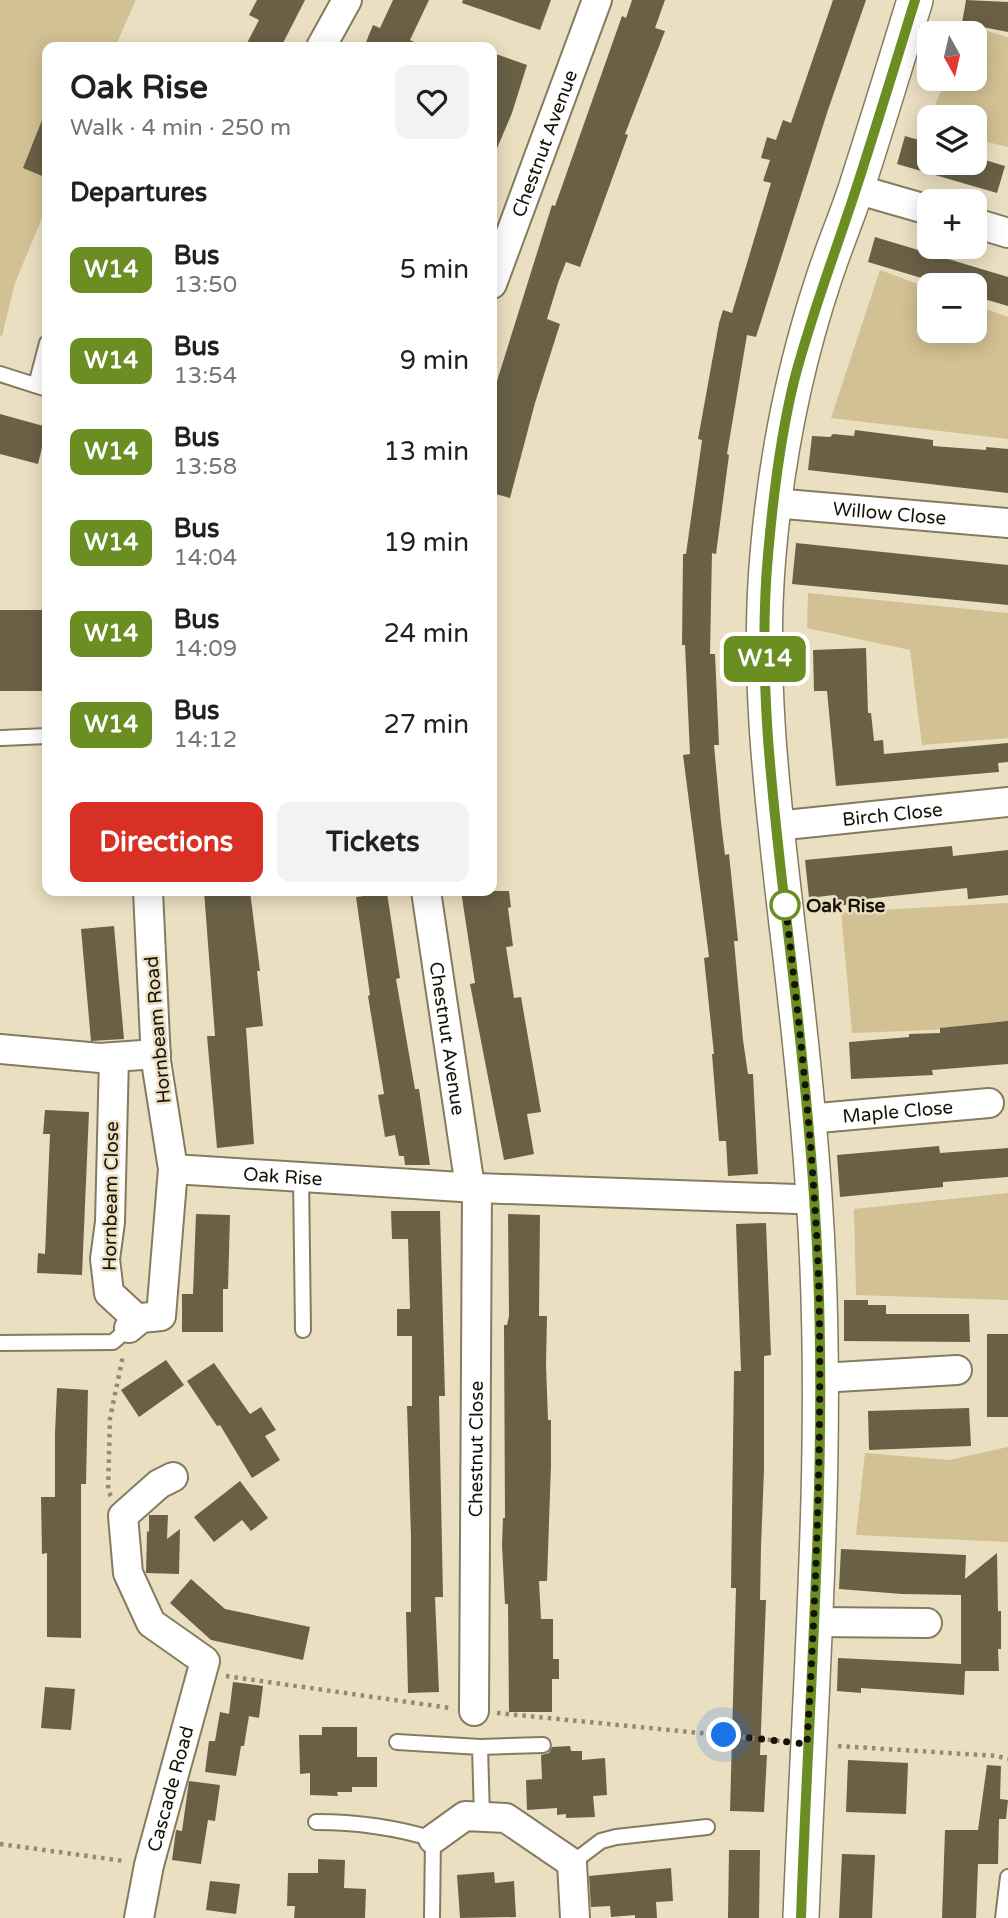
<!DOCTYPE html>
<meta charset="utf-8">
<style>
:root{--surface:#fff;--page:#f2f2f2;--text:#202124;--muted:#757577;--accent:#d93025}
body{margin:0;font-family:"Varela Round",sans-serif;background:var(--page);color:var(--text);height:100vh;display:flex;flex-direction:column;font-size:26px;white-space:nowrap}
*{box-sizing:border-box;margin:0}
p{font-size:23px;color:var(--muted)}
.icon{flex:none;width:38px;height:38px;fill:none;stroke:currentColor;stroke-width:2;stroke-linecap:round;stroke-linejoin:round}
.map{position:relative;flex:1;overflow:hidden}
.drawer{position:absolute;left:42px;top:42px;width:455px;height:854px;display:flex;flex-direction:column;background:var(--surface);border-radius:14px;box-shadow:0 4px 18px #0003}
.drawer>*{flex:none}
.badge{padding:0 14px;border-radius:10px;font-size:24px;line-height:46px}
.needle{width:46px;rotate:172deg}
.tools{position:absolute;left:917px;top:21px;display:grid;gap:14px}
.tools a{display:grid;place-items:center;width:70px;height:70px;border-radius:14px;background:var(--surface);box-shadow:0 4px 18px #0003;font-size:35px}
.you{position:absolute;width:35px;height:35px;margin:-18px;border:5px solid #fff;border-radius:50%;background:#1a73e8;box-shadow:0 0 0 10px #1a73e833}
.map>.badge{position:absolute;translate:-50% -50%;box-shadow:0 0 0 4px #fff}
h2{padding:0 28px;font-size:26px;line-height:63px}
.round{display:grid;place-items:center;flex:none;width:74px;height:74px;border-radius:14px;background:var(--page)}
.headline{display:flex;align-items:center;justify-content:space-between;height:119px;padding:0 28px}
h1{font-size:33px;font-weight:700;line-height:52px}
.primary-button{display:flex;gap:14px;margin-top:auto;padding:14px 28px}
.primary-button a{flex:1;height:80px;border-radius:14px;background:var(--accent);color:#fff;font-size:28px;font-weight:700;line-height:80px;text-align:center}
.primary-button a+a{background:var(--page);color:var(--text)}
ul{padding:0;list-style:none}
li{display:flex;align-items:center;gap:21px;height:91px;padding:0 28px}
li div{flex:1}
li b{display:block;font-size:26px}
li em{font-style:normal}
li .badge{min-width:77px;font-weight:700;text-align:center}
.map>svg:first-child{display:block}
</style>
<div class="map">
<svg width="1008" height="1918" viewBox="0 0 1008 1918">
<rect width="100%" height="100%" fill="#ebdfc2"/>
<g fill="#d2c193">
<polygon points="0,0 136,0 115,47 47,47 47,206 15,283 2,336 0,335"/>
<polygon points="969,26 1008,37 1008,147 975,139 975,117 930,117 946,79 975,79 975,33 966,33"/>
<polygon points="880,270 929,288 929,331 975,331 975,305 1008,317 1008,439 831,418"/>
<polygon points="808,593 1008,613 1008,738 922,745 910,650 807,628"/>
<polygon points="1008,903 1008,1027 852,1033 841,912"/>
<polygon points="1008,1193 1008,1300 856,1295 854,1209"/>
<polygon points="1008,1447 1008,1542 856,1535 865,1453 949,1460"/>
</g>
<g fill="#6a6046">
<polygon points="257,0 305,0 281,47 245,47 259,20 249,15"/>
<polygon points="393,0 429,0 410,40 425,47 364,47 373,25 380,28"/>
<polygon points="463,0 551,0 540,30 462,3"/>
<polygon points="632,0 665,0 655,28 665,31 625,134 628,135 580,267 566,262 558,283 547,319 560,324 535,403 510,498 492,493 492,397 552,205 555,206 622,16 626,18"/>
<polygon points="833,0 866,0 828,110 756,337 747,335 727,454 729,455 716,554 712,553 710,654 715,654 719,745 714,745 721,822 725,855 729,854 738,941 734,941 743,1040 748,1074 753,1074 758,1174 728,1176 726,1141 719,1141 712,1054 714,1054 704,958 709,957 683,755 690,754 685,645 682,645 683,554 686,554 702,440 698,439 719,323 723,310 732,313 771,183 763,181 770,160 761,158 767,137 776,140 783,120 791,123"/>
<polygon points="966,0 1008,2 1008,32 962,23"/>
<polygon points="496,54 527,65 512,113 492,160 492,68"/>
<polygon points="46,110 47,110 47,178 23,168"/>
<polygon points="905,136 929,143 929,163 975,163 975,157 1005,166 997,193 897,164"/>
<polygon points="875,237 1008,277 1008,306 981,298 984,285 945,285 868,262"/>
<polygon points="0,414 47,427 38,464 0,454"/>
<polygon points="855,430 933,440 933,446 986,450 986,447 1008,449 1008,493 808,470 812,436 830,437 833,434 854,436"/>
<polygon points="796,543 1008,565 1008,605 792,584"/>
<rect x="0" y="610" width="47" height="81"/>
<polygon points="866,648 868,713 871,713 874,741 883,740 884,754 1008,743 1008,762 998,763 999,772 836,786 827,691 814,691 813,650"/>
<polygon points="952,846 953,856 1008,850 1008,895 968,899 967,888 855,900 855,904 835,906 834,895 809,898 805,860"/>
<polygon points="204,891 250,891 260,971 257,971 263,1026 246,1028 254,1144 217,1148 207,1036 215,1036"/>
<polygon points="461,891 509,891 511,907 508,908 513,946 506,947 514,998 521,997 541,1112 527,1114 534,1154 504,1160 470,984 475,983"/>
<polygon points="387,893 400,978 396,979 415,1089 419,1089 430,1165 405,1165 404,1156 399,1156 395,1135 385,1137 378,1095 384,1094 368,996 370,995 356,897"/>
<polygon points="114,926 124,1039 91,1041 81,929"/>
<polygon points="1008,1021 1008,1064 932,1070 933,1075 851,1079 849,1042 909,1037 909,1034 940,1033 940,1028"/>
<polygon points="45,1110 89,1112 82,1275 37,1273 38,1253 45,1254 50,1134 43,1134"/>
<polygon points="939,1146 940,1153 1008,1148 1008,1177 943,1182 943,1187 840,1197 837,1155"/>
<polygon points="391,1211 440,1211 445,1396 439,1396 443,1597 435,1597 439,1692 408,1693 406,1612 411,1612 411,1537 407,1406 412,1406 412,1336 397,1336 397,1309 410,1309 408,1239 392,1239"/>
<polygon points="196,1214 230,1215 228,1289 223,1289 223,1332 182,1332 182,1294 193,1294"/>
<polygon points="508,1214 540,1215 539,1316 547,1316 546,1364 548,1420 551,1420 551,1464 547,1581 539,1581 541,1619 553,1619 553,1659 559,1659 559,1679 552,1679 552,1712 509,1712 508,1604 505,1604 502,1545 503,1518 505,1518 504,1325 507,1325 509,1316"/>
<polygon points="766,1223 771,1355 764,1356 764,1469 761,1547 760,1600 766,1600 760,1755 767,1755 764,1812 730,1811 736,1588 731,1588 734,1371 741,1371 736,1224"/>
<polygon points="844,1300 868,1300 868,1305 886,1305 886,1314 969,1314 970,1342 844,1341"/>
<rect x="987" y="1334" width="21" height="83"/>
<polygon points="166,1360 184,1385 139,1417 121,1390"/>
<polygon points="214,1363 250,1414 261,1407 276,1430 265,1436 280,1460 252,1478 220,1425 217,1426 187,1381"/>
<polygon points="57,1388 88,1390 86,1484 81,1484 81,1638 47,1637 47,1553 42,1554 41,1497 55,1497 55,1433"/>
<polygon points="969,1408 971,1446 869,1450 868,1411"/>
<polygon points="240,1481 268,1518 251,1531 242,1520 214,1542 194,1517"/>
<polygon points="149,1515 168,1515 167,1539 180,1529 179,1574 146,1573 147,1531 149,1532"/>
<polygon points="841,1549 966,1555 965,1579 997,1553 998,1611 1001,1611 1001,1649 998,1649 999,1671 965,1671 964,1695 861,1688 861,1693 837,1691 838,1658 961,1664 961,1595 902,1594 839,1589"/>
<polygon points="191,1579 225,1609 310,1627 303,1660 211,1640 170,1603"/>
<polygon points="233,1682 263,1686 259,1718 249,1716 244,1746 241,1746 236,1776 205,1772 209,1741 215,1741 220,1712 229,1714"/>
<polygon points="45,1687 75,1689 71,1730 41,1728"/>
<polygon points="322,1727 357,1727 357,1757 377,1757 377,1787 352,1787 352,1792 337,1792 338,1796 310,1795 310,1773 300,1774 299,1735 322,1735"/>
<polygon points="570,1746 571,1751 582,1751 582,1760 605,1758 607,1795 593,1796 595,1817 566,1818 566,1814 557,1815 557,1808 527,1810 526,1780 542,1779 541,1755 549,1753 552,1747"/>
<polygon points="848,1760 908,1763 906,1814 846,1812"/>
<polygon points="987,1765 1001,1766 1000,1799 1008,1800 1006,1819 999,1819 998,1864 978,1864 976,1918 942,1918 945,1830 978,1830"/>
<polygon points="189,1781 220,1785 215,1821 208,1820 201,1864 172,1860 176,1830 182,1831"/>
<polygon points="729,1850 760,1850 759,1918 728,1918"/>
<polygon points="842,1854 875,1855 872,1918 839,1918"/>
<polygon points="318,1859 345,1860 344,1888 366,1889 365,1918 294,1918 295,1906 287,1906 288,1873 318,1873"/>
<polygon points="671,1868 673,1901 656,1902 657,1918 635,1918 635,1915 611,1917 610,1906 591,1907 589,1876"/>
<polygon points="494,1872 495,1883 514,1881 516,1917 460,1918 457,1875"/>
<polygon points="210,1881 240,1884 236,1914 206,1910"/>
</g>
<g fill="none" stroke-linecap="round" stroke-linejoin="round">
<g stroke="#857b5f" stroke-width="18">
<g id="service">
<polyline points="0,374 47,389"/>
<polyline points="36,385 47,343"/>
<polyline points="2,738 47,736"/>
<polyline points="301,1175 303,1330"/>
<polyline points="0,1343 113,1342 129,1328"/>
<polyline points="397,1742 480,1747 482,1817"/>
<polyline points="480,1747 543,1745"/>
<path d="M316 1822C357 1822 394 1827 433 1839L432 1918"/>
<polyline points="572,1863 601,1841 616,1837 707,1827"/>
<polyline points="1003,1918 1008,1877"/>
</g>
</g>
<g stroke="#857b5f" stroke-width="32">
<g id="minor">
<polyline points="321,47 347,0"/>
<polyline points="856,189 929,210"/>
<polyline points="975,223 1008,233"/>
<path id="s1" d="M492 284 597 0"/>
<path id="s2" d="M773 503 1008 523"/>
<path id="s3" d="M776 826 1008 802"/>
<path id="s4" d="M426 891 470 1187"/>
<polyline points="0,1049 100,1058 156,1054"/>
<polyline points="114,1057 110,1222 105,1259 109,1293 135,1317 141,1318"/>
<path id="s5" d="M807 1119 989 1103"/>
<path id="s6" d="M173 1169 477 1188 796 1199 814 1198"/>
<polyline points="129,1328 141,1318 161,1316 173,1169 156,1061 148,891"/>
<polyline points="820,1378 957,1370"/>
<polyline points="814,1622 927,1623"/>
<path id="s7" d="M474 1711 477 1188"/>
<polyline points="433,1839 465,1816 506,1818 572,1863 575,1918"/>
<path id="s8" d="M139 1918 149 1865 205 1661 151 1623 128 1573 123 1516 159 1484 173 1477"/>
</g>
</g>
<g stroke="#857b5f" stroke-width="38">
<path id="tertiary" d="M801 1918C810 1678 831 1436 814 1196 808 1106 798 1015 787 924 773 802 757 678 768 555 776 461 794 368 824 278 834 247 847 217 857 186 877 124 896 62 915 0"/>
</g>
<g stroke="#928a74" stroke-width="4.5" stroke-dasharray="3.5 5" stroke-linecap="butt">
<polyline points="111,1496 108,1491 110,1418 123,1356"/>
<polyline points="226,1676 450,1708"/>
<polyline points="497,1713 781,1741"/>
<polyline points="838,1746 997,1756 1008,1759"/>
<polyline points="0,1844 124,1861"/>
</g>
<use href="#service" stroke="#fff" stroke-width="14"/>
<use href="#minor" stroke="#fff" stroke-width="28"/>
<use href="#tertiary" stroke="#fff" stroke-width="35"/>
</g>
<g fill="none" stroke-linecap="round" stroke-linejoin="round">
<g stroke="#fff" stroke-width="16">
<path id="line" d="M801 1918C809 1678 831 1436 814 1196 808 1106 798 1015 787 924 773 802 757 678 768 555 773 497 780 438 794 381 811 315 836 251 857 186 877 124 896 62 915 0"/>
</g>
<use href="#line" stroke="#6b8e23" stroke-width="10"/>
<path stroke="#161208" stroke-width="7" stroke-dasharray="0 12.6" d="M724 1735 807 1744C816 1594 822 1443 819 1292 815 1161 800 1030 785 901V905"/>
</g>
<circle fill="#fff" stroke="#6b8e23" stroke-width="3.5" cx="785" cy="905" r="14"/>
<g text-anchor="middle" stroke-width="5" stroke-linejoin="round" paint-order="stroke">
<g font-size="19" fill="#161208" stroke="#ebdfc2">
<text dy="7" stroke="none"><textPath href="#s1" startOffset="150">Chestnut Avenue</textPath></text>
<text dy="7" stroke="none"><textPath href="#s2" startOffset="117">Willow Close</textPath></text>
<text dy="7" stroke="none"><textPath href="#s3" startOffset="117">Birch Close</textPath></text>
<text transform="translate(157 1030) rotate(-95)" y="7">Hornbeam Road</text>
<text dy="7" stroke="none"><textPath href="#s4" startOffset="149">Chestnut Avenue</textPath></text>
<text dy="7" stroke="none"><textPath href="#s5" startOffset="91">Maple Close</textPath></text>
<text dy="7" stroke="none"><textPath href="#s6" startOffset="110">Oak Rise</textPath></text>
<text transform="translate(110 1196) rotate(-89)" y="7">Hornbeam Close</text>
<text dy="7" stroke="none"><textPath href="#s7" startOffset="262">Chestnut Close</textPath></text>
<text dy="7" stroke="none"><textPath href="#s8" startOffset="133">Cascade Road</textPath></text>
</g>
<g font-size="19" font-weight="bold" fill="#161208" stroke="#ebdfc2" text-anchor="start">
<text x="806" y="912">Oak Rise</text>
</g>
</g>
</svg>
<div class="tools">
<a><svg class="needle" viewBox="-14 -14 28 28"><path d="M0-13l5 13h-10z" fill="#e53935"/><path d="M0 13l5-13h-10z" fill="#757577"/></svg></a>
<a><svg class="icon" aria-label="layers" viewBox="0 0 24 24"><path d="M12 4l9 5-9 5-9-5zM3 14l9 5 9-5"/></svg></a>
<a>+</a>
<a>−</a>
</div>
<div class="you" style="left:724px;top:1735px"></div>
<b class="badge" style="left:765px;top:659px;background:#6b8e23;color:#fff">W14</b>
<section class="drawer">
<div class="headline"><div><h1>Oak Rise</h1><p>Walk · 4 min · 250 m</p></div><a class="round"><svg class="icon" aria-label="heart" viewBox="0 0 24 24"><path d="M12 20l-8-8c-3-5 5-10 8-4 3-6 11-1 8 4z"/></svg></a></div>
<h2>Departures</h2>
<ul>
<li><span class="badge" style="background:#6b8e23;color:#fff">W14</span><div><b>Bus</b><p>13:50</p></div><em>5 min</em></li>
<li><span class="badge" style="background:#6b8e23;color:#fff">W14</span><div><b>Bus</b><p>13:54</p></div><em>9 min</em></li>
<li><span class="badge" style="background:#6b8e23;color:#fff">W14</span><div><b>Bus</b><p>13:58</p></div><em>13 min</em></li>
<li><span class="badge" style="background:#6b8e23;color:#fff">W14</span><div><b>Bus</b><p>14:04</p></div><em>19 min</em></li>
<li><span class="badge" style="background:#6b8e23;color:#fff">W14</span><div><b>Bus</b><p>14:09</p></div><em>24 min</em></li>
<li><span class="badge" style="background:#6b8e23;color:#fff">W14</span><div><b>Bus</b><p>14:12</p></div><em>27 min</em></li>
</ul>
<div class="primary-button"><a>Directions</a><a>Tickets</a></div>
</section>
</div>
